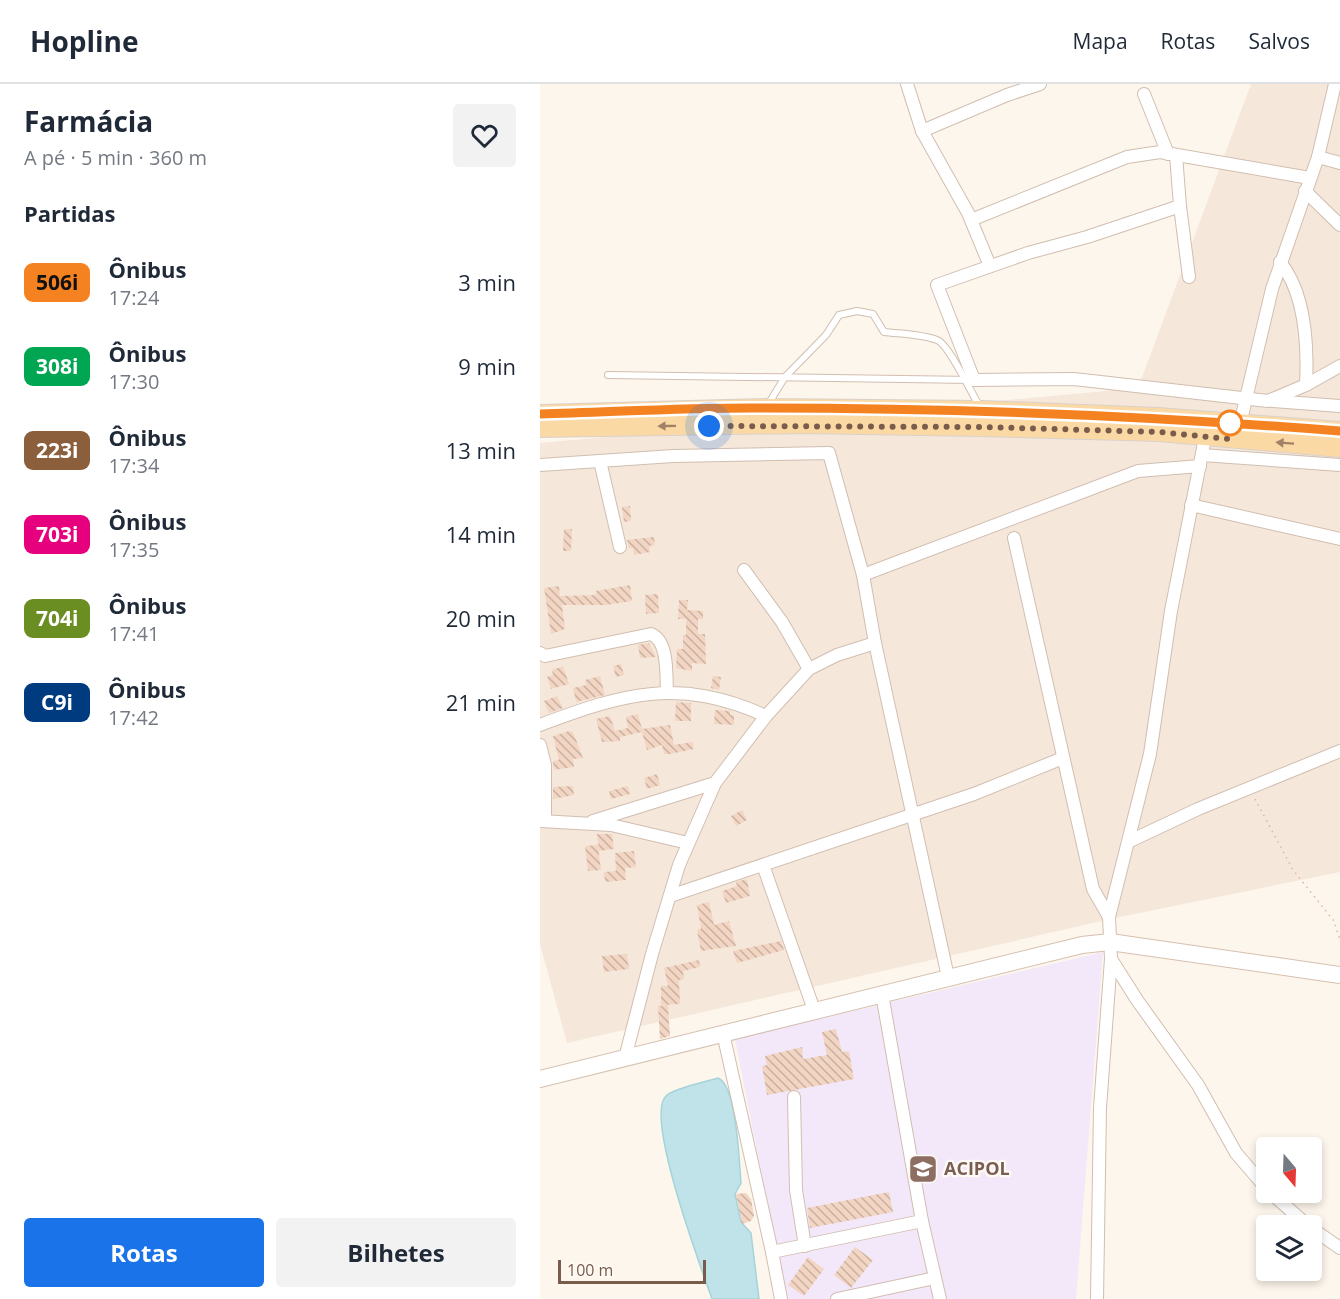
<!DOCTYPE html>
<html lang="pt">
<meta charset="utf-8">
<style>
:root{--surface:#fff;--page:#f2f2f3;--text:#1f2937;--muted:#747a83;--line:#e0e1e3;--accent:#1a73e8}
body{margin:0;font-family:"Open Sans",sans-serif;background:var(--page);color:var(--text);height:100vh;display:flex;flex-direction:column;font-size:22px;white-space:nowrap}
*{box-sizing:border-box;margin:0}
p{font-size:20px;color:var(--muted)}
.icon{flex:none;width:33px;height:33px;fill:none;stroke:currentColor;stroke-width:2;stroke-linecap:round;stroke-linejoin:round}
.map{position:relative;flex:1;overflow:hidden}
.side{display:flex;flex-direction:column;background:var(--surface);width:540px}
.side>*{flex:none}
.badge{padding:0 12px;border-radius:9px;font-size:21px;line-height:39px}
.needle{width:39px;rotate:161deg}
.tools{position:absolute;left:716px;top:1053px;display:grid;gap:12px}
.tools a{display:grid;place-items:center;width:66px;height:66px;border-radius:6px;background:var(--surface);box-shadow:0 3px 9px #0003;font-size:30px}
.scale{position:absolute;left:18px;bottom:15px;width:148px;box-sizing:border-box;padding-left:6px;border:3px solid #7a5c4d;border-top:0;font-size:16px;line-height:21px;white-space:nowrap;color:#7a5c4d;-webkit-text-stroke:4px #fffaf3;paint-order:stroke}
.you{position:absolute;width:30px;height:30px;margin:-15px;border:4px solid #fff;border-radius:50%;background:#1a73e8;box-shadow:0 0 0 9px #1a73e833}
.map>.badge{position:absolute;translate:-50% -50%;box-shadow:0 0 0 3px #fff}
h2{padding:0 24px;font-size:22px;line-height:54px}
.round{display:grid;place-items:center;flex:none;width:63px;height:63px;border-radius:6px;background:var(--page)}
.headline{display:flex;align-items:center;justify-content:space-between;height:102px;padding:0 24px}
h1{font-size:28px;font-weight:700;line-height:45px}
.button{display:flex;gap:12px;margin-top:auto;padding:12px 24px}
.button a{flex:1;height:69px;border-radius:6px;background:var(--accent);color:#fff;font-size:24px;font-weight:700;line-height:69px;text-align:center}
.button a+a{background:var(--page);color:var(--text)}
ul{padding:0;list-style:none}
li{display:flex;align-items:center;gap:18px;height:84px;padding:0 24px}
li div{flex:1}
li b{display:block;font-size:22px}
li em{font-style:normal}
li .badge{min-width:66px;font-weight:700;text-align:center}
header{display:flex;align-items:center;gap:36px;box-sizing:border-box;height:84px;padding:0 30px;background:var(--surface);border-bottom:2px solid var(--line)}
header strong{font-size:28px}
nav{display:flex;gap:33px;margin-inline-start:auto;font-size:21px}
main{display:flex;flex:1;min-height:0}
.map>svg:first-child{display:block}
</style>
<header>
<strong>Hopline</strong>
<nav><a>Mapa</a><a>Rotas</a><a>Salvos</a></nav>
</header>
<main>
<section class="side">
<div class="headline"><div><h1>Farmácia</h1><p>A pé · 5 min · 360 m</p></div><a class="round"><svg class="icon" aria-label="heart" viewBox="0 0 24 24"><path d="M12 20l-8-8c-3-5 5-10 8-4 3-6 11-1 8 4z"/></svg></a></div>
<h2>Partidas</h2>
<ul>
<li><span class="badge" style="background:#f58220;color:#111">506i</span><div><b>Ônibus</b><p>17:24</p></div><em>3 min</em></li>
<li><span class="badge" style="background:#00a651;color:#fff">308i</span><div><b>Ônibus</b><p>17:30</p></div><em>9 min</em></li>
<li><span class="badge" style="background:#8b5e3c;color:#fff">223i</span><div><b>Ônibus</b><p>17:34</p></div><em>13 min</em></li>
<li><span class="badge" style="background:#e6007e;color:#fff">703i</span><div><b>Ônibus</b><p>17:35</p></div><em>14 min</em></li>
<li><span class="badge" style="background:#6b8e23;color:#fff">704i</span><div><b>Ônibus</b><p>17:41</p></div><em>20 min</em></li>
<li><span class="badge" style="background:#003b80;color:#fff">C9i</span><div><b>Ônibus</b><p>17:42</p></div><em>21 min</em></li>
</ul>
<div class="button"><a>Rotas</a><a>Bilhetes</a></div>
</section>
<div class="map">
<svg width="800" height="1215" viewBox="0 0 800 1215">
<defs>
<pattern id="building-back-hatch" width="6" height="6" patternUnits="userSpaceOnUse" patternTransform="scale(1.5)"><rect width="6" height="6" fill="#f3d5c3"/><path d="M-1 5l2 2M0 0l6 6M5-1l2 2" fill="none" stroke="#cab0a1"/></pattern>
</defs>
<rect width="100%" height="100%" fill="#fdf6ec"/>
<polygon fill="#f5e8da" points="711,0 800,0 800,788 575,834 27,959 0,860 0,359 598,304"/>
<polygon fill="#f3e8fa" points="563,868 536,1215 246,1215 195,955"/>
<path fill="#bfe3e8" stroke="#a5d3da" stroke-width="1.5" d="M178 994C197 1001 199 1079 201 1099L195 1110 201 1138 211 1149 219 1215H172C162 1186 104 1032 126 1012 134 1004 166 998 178 994Z"/>
<g fill="url(#building-back-hatch)">
<polygon points="90,422 91,437 84,438 82,423"/>
<polygon points="24,445 32,445 31,467 23,467"/>
<polygon points="114,453 115,461 109,462 110,468 94,471 93,464 89,464 87,456"/>
<polygon points="90,501 92,517 66,521 22,521 25,545 11,550 4,504 19,502 20,512 56,511 56,507"/>
<polygon points="118,510 119,529 106,530 105,511"/>
<polygon points="139,516 148,516 147,526 163,527 163,535 158,535 158,550 165,550 166,580 152,579 152,587 136,584 137,565 143,565 143,551 146,551 146,535 138,535"/>
<polygon points="109,559 116,573 100,574 98,561"/>
<polygon points="81,580 84,591 76,593 73,582"/>
<polygon points="23,582 29,600 11,605 7,593 13,591 12,586"/>
<polygon points="60,592 65,611 36,618 33,604 46,601 45,596"/>
<polygon points="173,592 181,593 179,606 171,604"/>
<polygon points="17,612 23,624 9,629 4,617"/>
<polygon points="136,618 151,619 151,637 135,637"/>
<polygon points="175,626 190,627 190,631 194,631 194,641 174,640"/>
<polygon points="98,630 102,645 130,641 134,661 153,658 154,665 130,670 124,670 122,661 107,666 102,648 80,653 80,657 62,658 56,635 70,632 75,647 88,644 86,633"/>
<polygon points="29,647 33,648 43,674 33,675 34,683 14,686 13,677 19,676 13,652"/>
<polygon points="117,690 120,701 107,705 104,694"/>
<polygon points="33,702 34,711 13,715 13,703"/>
<polygon points="88,702 90,710 71,715 69,707"/>
<polygon points="202,726 207,736 196,742 191,732"/>
<polygon points="57,750 72,750 74,765 59,767"/>
<polygon points="58,761 61,786 48,787 45,762"/>
<polygon points="94,767 96,783 85,784 86,796 65,798 64,788 76,787 75,769"/>
<polygon points="207,795 210,812 186,819 182,807 197,802 196,798"/>
<polygon points="169,818 174,841 189,837 196,862 161,867 157,846 161,845 157,821"/>
<polygon points="241,857 244,866 197,879 193,867"/>
<polygon points="87,870 89,885 64,888 62,872"/>
<polygon points="159,876 160,883 143,887 144,895 139,896 140,920 121,921 121,902 128,902 124,884"/>
<polygon points="128,921 130,952 120,955 118,922"/>
<polygon points="296,945 302,968 309,967 314,995 227,1011 222,982 227,981 225,972 262,963 263,975 287,971 282,948"/>
<polygon points="349,1108 353,1128 270,1144 267,1124"/>
<polygon points="206,1109 211,1115 214,1132 211,1137 202,1140 196,1110"/>
<polygon points="315,1163 333,1176 311,1204 294,1191"/>
<polygon points="268,1173 284,1185 264,1212 248,1201"/>
</g>
<g fill="none" stroke-linecap="round" stroke-linejoin="round">
<g stroke="#d1beb0" stroke-width="8">
<g id="lane">
<polyline points="68,291 433,296"/>
<path d="M227 322 245 293 286 251 299 231 317 227 333 230 344 248C361 250 381 250 397 256 409 260 431 309 440 323"/>
</g>
</g>
<g stroke="#d1beb0" stroke-width="14">
<g id="street">
<polyline points="367,0 382,47 428,129 450,182"/>
<polyline points="604,10 628,70"/>
<polyline points="382,47 467,11 500,0"/>
<polyline points="636,71 640,122 547,153 488,169 397,201 434,296 534,295 728,317 766,301 800,282"/>
<polyline points="778,73 800,79"/>
<polyline points="765,107 800,141"/>
<polyline points="640,122 649,193"/>
<polyline points="431,136 587,73 620,68 770,94"/>
<path d="M740 178C766 210 768 261 766 301"/>
<polyline points="733,317 800,322"/>
<polyline points="700,340 732,205 778,73 795,0"/>
<polyline points="665,354 631,527 610,670 569,833 571,875 597,916 658,1001 696,1069 726,1104"/>
<polyline points="662,371 800,381"/>
<polyline points="60,377 80,463"/>
<polyline points="0,381 133,372 289,369 323,491 335,559 408,893"/>
<polyline points="651,421 800,455"/>
<polyline points="474,454 553,805 569,833"/>
<polyline points="204,486 242,538 269,585"/>
<polyline points="323,491 598,387 660,382"/>
<path d="M0 569 5 572 111 550C129 557 126 592 127 609"/>
<path d="M0 641C85 609 139 593 226 632"/>
<polyline points="0,661 5,681 5,737"/>
<polyline points="0,737 71,741 148,759"/>
<polyline points="53,737 175,699"/>
<polyline points="590,757 658,725 800,667"/>
<polyline points="223,781 274,926"/>
<polyline points="130,812 434,710 523,674"/>
<polyline points="183,949 232,1168"/>
<polyline points="85,974 112,870 139,781 175,699 226,632 269,585 297,571 335,559"/>
<polyline points="254,1013 256,1106 265,1162"/>
<polyline points="730,1108 768,1142"/>
<polyline points="382,1137 400,1215"/>
<polyline points="771,1144 800,1164"/>
<polyline points="241,1215 232,1168 382,1137 342,910"/>
<polyline points="297,1215 395,1194"/>
<polyline points="557,1215 560,1024 571,875"/>
</g>
</g>
<g stroke="#d6c0b0" stroke-width="18">
<polyline id="secondary" points="0,995 542,861 570,858 800,891"/>
</g>
<g stroke="#dad1cd" stroke-width="20">
<g id="primary">
<polyline points="0,330 226,324 442,326 618,333 800,347"/>
<polyline points="0,344 264,340 441,343 619,348 800,364"/>
</g>
</g>
<polyline stroke="#d9b8a5" stroke-width="1.5" stroke-dasharray="1.5 4.5" stroke-linecap="butt" points="715,715 753,786 794,837 800,856"/>
<use href="#lane" stroke="#fff" stroke-width="6"/>
<use href="#street" stroke="#fff" stroke-width="12"/>
<use href="#secondary" stroke="#fff" stroke-width="16"/>
<use href="#primary" stroke="#fbd9a5" stroke-width="18"/>
</g>
<defs><path id="oneway-solid" d="M-6-.8H1V-3.2L6.5 0L1 3.2V.8H-6Z" transform="scale(1.5)"/></defs>
<g fill="#a18267">
<use href="#oneway-solid" transform="translate(127 342) rotate(179)"/>
<use href="#oneway-solid" transform="translate(745 359) rotate(-176)"/>
</g>
<g fill="none" stroke-linecap="round" stroke-linejoin="round">
<g stroke="#fff" stroke-width="14">
<path id="line" d="M0 330C76 328 152 323 227 324 419 324 609 332 800 347"/>
</g>
<use href="#line" stroke="#f58220" stroke-width="9"/>
<polyline stroke="#7a5c4d" stroke-width="6" stroke-dasharray="0 10.8" points="169,342 441,343 619,348 689,355 690,339"/>
</g>
<defs>
<g id="university-square" transform="scale(1.5)"><rect x="-9" y="-9" width="18" height="18" rx="4" fill="#8d6e63" stroke="#fffaf3"/><path d="M0-5L7-2L0 1L-7-2ZM-4 1L0 2.5L4 1V4Q0 6-4 4Z" fill="#fff"/></g>
</defs>
<g fill-rule="evenodd">
<use href="#university-square" x="383" y="1085"/>
</g>
<circle fill="#fff" stroke="#f58220" stroke-width="3" cx="690" cy="339" r="12"/>
<g text-anchor="middle" stroke-width="4.5" stroke-linejoin="round" paint-order="stroke">
<g font-size="18" font-weight="bold" fill="#785e54" stroke="#fffaf3" text-anchor="start">
<text x="404" y="1091">ACIPOL</text>
</g>
</g>
</svg>
<div class="tools">
<a><svg class="needle" viewBox="-14 -14 28 28"><path d="M0-13l5 13h-10z" fill="#e53935"/><path d="M0 13l5-13h-10z" fill="#747a83"/></svg></a>
<a><svg class="icon" aria-label="layers" viewBox="0 0 24 24"><path d="M12 4l9 5-9 5-9-5zM3 14l9 5 9-5"/></svg></a>
</div>
<div class="scale">100 m</div>
<div class="you" style="left:169px;top:342px"></div>
</div>
</main>
